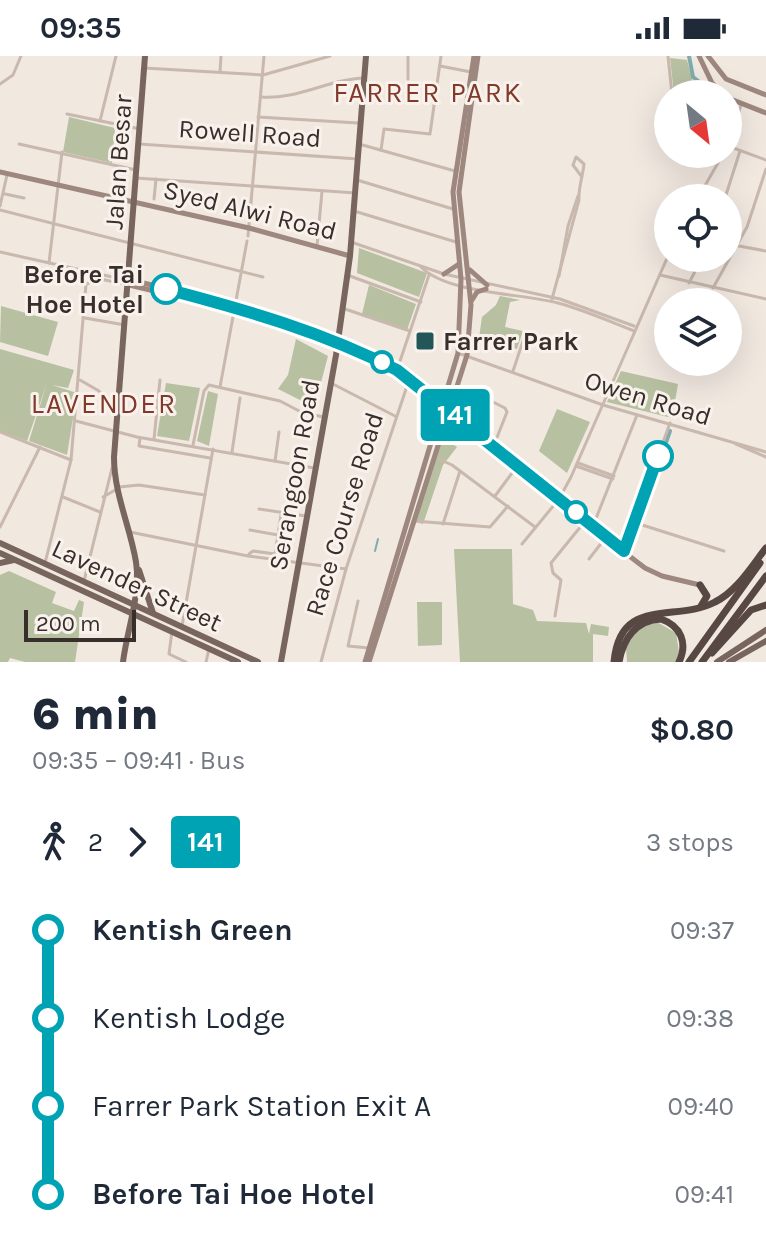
<!DOCTYPE html>
<meta charset="utf-8">
<style>
:root{--surface:#fff;--page:#f2f2f3;--text:#1f2937;--muted:#747a83}
body{margin:0;font-family:Karla,sans-serif;background:var(--page);color:var(--text);height:100vh;display:flex;flex-direction:column;font-size:30px;white-space:nowrap}
*{box-sizing:border-box;margin:0}
p{font-size:26px;color:var(--muted)}
.icon{flex:none;width:44px;height:44px;fill:none;stroke:currentColor;stroke-width:2;stroke-linecap:round;stroke-linejoin:round}
.map{position:relative;height:606px;overflow:hidden}
.drawer{display:flex;flex-direction:column;background:var(--surface);flex:1}
.drawer>*{flex:none}
.badge{padding:0 16px;border-radius:6px;font-size:28px;line-height:52px}
.needle{width:52px;rotate:151deg}
.tools{position:absolute;left:654px;top:24px;display:grid;gap:16px}
.tools a{display:grid;place-items:center;width:88px;height:88px;border-radius:50%;background:var(--surface);box-shadow:0 8px 32px #0002;font-size:40px}
.scale{position:absolute;left:24px;bottom:20px;width:112px;box-sizing:border-box;padding-left:8px;border:4px solid #382e2b;border-top:0;font-size:22px;line-height:28px;white-space:nowrap;color:#382e2b;-webkit-text-stroke:6px #f9f2ec;paint-order:stroke}
.map>.badge{position:absolute;translate:-50% -50%;box-shadow:0 0 0 4px #fff}
.legs{display:flex;align-items:center;gap:12px;height:88px;padding:0 32px;font-size:26px}
.legs p{margin-inline-start:auto}
.headline{display:flex;align-items:center;justify-content:space-between;height:136px;padding:0 32px}
h1{font-size:44px;font-weight:800;line-height:60px}
ul{padding:0 32px;list-style:none}
li{display:flex;align-items:center;gap:28px;height:88px;font-size:30px}
li i{display:grid;place-items:center;width:12px;height:100%;margin:0 10px;background:currentColor}
li i::after{content:'';width:20px;height:20px;margin:-10px;border:6px solid;border-radius:50%;background:var(--surface)}
li p{margin-inline-start:auto}
li:first-child i{background:linear-gradient(#0000 50%,currentColor 0)}
li:last-child i{background:linear-gradient(currentColor 50%,#0000 0)}
.status{display:flex;justify-content:space-between;align-items:center;height:56px;padding:0 40px;background:var(--surface);direction:ltr}
.status svg{height:22px;fill:currentColor}
.map>svg:first-child{display:block}
</style>
<div class="status"><b>09:35</b><svg viewBox="0 0 49 12"><path d="M0 12V9h3v3zM5 12V6h3v6zM10 12V3h3v9zM15 12V0h3v12zM26 1h20v11H26zM47 4h2v5h-2z"/></svg></div>
<div class="map">
<svg width="766" height="606" viewBox="0 0 766 606">
<rect width="100%" height="100%" fill="#f1e8e0"/>
<g fill="#b7c0a1">
<polygon points="670,2 687,4 693,27 709,38 674,38"/>
<polygon points="69,61 115,72 112,107 63,96"/>
<polygon points="359,192 427,217 419,241 357,217"/>
<polygon points="369,229 416,248 407,274 362,258"/>
<polygon points="500,240 520,244 510,246 505,271 523,275 517,293 479,282 482,261 496,249"/>
<polygon points="1,250 58,266 48,300 0,286"/>
<polygon points="296,283 328,300 319,334 314,334 310,349 278,333 288,319"/>
<polygon points="0,293 74,314 68,332 52,329 77,337 67,399 29,385 47,327 27,385 0,375"/>
<polygon points="621,315 678,328 672,362 607,346"/>
<polygon points="166,327 200,332 189,385 157,380"/>
<polygon points="208,335 218,338 209,390 197,385"/>
<polygon points="557,353 590,366 567,417 539,395"/>
<polygon points="440,380 457,391 443,409 423,468 412,465"/>
<polygon points="454,493 512,493 513,548 533,554 537,565 586,567 589,578 591,568 609,571 608,580 593,578 593,606 460,606"/>
<polygon points="9,515 56,536 52,547 74,555 79,544 84,546 75,606 25,606 10,602 8,606 0,606 0,519"/>
<polygon points="417,546 442,546 442,589 418,590"/>
<polygon points="657,566 676,577 679,596 676,606 627,606 626,591 639,572"/>
</g>
<g fill="none" stroke-linecap="round" stroke-linejoin="round">
<polyline stroke="#81acac" stroke-width="2" points="375,495 378,483"/>
<g stroke="#81acac" stroke-width="4">
<polyline points="689,0 693,21 706,31"/>
<polyline points="629,491 670,375"/>
</g>
<g stroke="#c9b8ad" stroke-width="3">
<polyline points="408,0 408,23"/>
<polyline points="668,0 672,38"/>
<polyline points="440,10 471,16"/>
<polyline points="144,12 263,19 330,0"/>
<polyline points="220,16 221,0"/>
<polyline points="0,28 13,19 21,0"/>
<path d="M261 41C297 44 329 23 365 22"/>
<polyline points="741,49 728,90 766,104"/>
<polyline points="67,58 140,73"/>
<polyline points="258,61 358,67"/>
<polyline points="100,65 116,0"/>
<polyline points="19,88 136,114"/>
<polyline points="139,88 358,103"/>
<polyline points="359,88 455,115"/>
<polyline points="381,94 384,73 430,78 441,0"/>
<polyline points="136,122 356,137"/>
<polyline points="357,124 453,153"/>
<polyline points="5,138 24,142"/>
<polyline points="698,142 723,98"/>
<polyline points="725,142 740,95"/>
<polyline points="154,143 156,123"/>
<polyline points="0,150 7,119"/>
<polyline points="0,154 263,221"/>
<polyline points="354,155 456,186"/>
<polyline points="248,180 264,0"/>
<polyline points="351,186 444,218 560,243 634,270"/>
<polyline points="728,188 766,195"/>
<polyline points="317,190 322,135"/>
<polyline points="0,196 126,224"/>
<polyline points="49,207 62,96"/>
<path d="M421 211C448 238 520 237 558 247 584 254 609 265 634 275"/>
<polyline points="660,219 766,243"/>
<polyline points="350,220 421,246"/>
<polyline points="559,220 568,170 578,140"/>
<polyline points="689,227 702,202"/>
<polyline points="86,228 100,223 125,228"/>
<polyline points="713,232 747,171 766,113"/>
<path d="M552 243 579 144C578 133 583 119 584 108L576 101 573 109 582 121"/>
<polyline points="342,252 410,275"/>
<polyline points="85,262 125,269"/>
<polyline points="458,297 603,349 766,396"/>
<polyline points="397,314 429,219"/>
<polyline points="513,315 525,279 545,283"/>
<polyline points="80,324 99,335 115,359"/>
<polyline points="331,327 395,360"/>
<polyline points="220,331 247,185"/>
<polyline points="459,360 477,338 505,352 507,356 494,389"/>
<polyline points="76,365 137,381 314,412"/>
<polyline points="0,376 71,404"/>
<polyline points="140,382 139,390 210,402"/>
<polyline points="154,383 160,324"/>
<polyline points="736,388 766,401"/>
<polyline points="193,389 204,335 209,329 280,345 303,357 324,361"/>
<polyline points="232,396 240,342"/>
<polyline points="434,401 452,409 535,471"/>
<polyline points="275,405 279,376"/>
<polyline points="578,407 614,420"/>
<polyline points="576,410 613,423"/>
<polyline points="119,431 139,429 205,439"/>
<polyline points="495,440 518,409"/>
<polyline points="63,441 100,456"/>
<polyline points="103,441 117,433"/>
<polyline points="259,453 306,460"/>
<polyline points="414,465 490,471 508,450"/>
<polyline points="636,467 724,495"/>
<polyline points="443,468 460,415"/>
<polyline points="593,470 637,359"/>
<polyline points="0,471 40,391"/>
<polyline points="250,474 278,479"/>
<polyline points="130,476 248,500 346,513"/>
<polyline points="522,488 559,443 571,421 668,200"/>
<polyline points="624,495 670,367"/>
<polyline points="249,498 253,495 275,498"/>
<polyline points="279,501 275,498 281,459"/>
<polyline points="589,503 606,481"/>
<polyline points="45,507 71,404 86,228 79,213"/>
<polyline points="84,525 112,412"/>
<polyline points="358,545 348,590 369,592"/>
<polyline points="555,560 561,524 553,517 551,507 586,464"/>
<polyline points="182,570 213,393"/>
<polyline points="172,575 169,598 186,606"/>
<polyline points="206,606 209,593"/>
<polyline points="321,606 346,513 408,327"/>
</g>
<g stroke="#9d877e" stroke-width="5">
<polyline points="699,0 712,27 723,38"/>
<polyline points="708,0 726,23 766,39"/>
<polyline points="728,42 766,57"/>
<polyline points="0,116 249,172 350,200"/>
<polyline points="470,214 487,229"/>
<polyline points="444,218 459,208"/>
<path d="M130 224C216 244 324 266 399 316 486 374 561 449 645 512L662 520 700 529"/>
<path d="M129 229C219 250 312 271 393 318 411 329 426 343 443 355"/>
<polyline points="472,244 477,236 486,233"/>
<polyline points="365,606 458,297 461,223 453,136 474,0"/>
<polyline points="369,606 467,299 471,249 459,136 478,0"/>
</g>
<g stroke="#78655d" stroke-width="6">
<polyline points="0,487 258,606"/>
<polyline points="0,497 238,606"/>
<polyline points="0,507 14,504"/>
<polyline points="139,514 153,557"/>
<path d="M123 606C127 573 141 539 136 506 130 470 114 438 114 401L145 0"/>
<polyline points="281,606 336,299 350,200 366,0"/>
<polyline points="717,606 766,574"/>
<polyline points="729,606 766,585"/>
</g>
<g stroke="#584843" stroke-width="7">
<polyline points="700,529 707,540 701,550"/>
<polyline points="712,597 751,554 766,549"/>
<path d="M614 606C620 539 676 567 715 546 737 535 751 511 766 492"/>
<path d="M619 606C623 583 636 564 661 563 681 570 688 587 679 606"/>
<polyline points="689,606 760,507"/>
<polyline points="702,606 766,520"/>
</g>
</g>
<g fill="none" stroke-linecap="round" stroke-linejoin="round">
<g stroke="#fff" stroke-width="18">
<path id="line-1" d="M166 233C246 254 323 276 397 314L624 495 658 400"/>
</g>
<use href="#line-1" stroke="#00a3b4" stroke-width="12"/>
</g>
<g fill="#fff" stroke="#00a3b4" stroke-width="4">
<circle cx="166" cy="233" r="14"/>
<circle cx="382" cy="306" r="10"/>
<circle cx="658" cy="400" r="14"/>
<circle cx="576" cy="456" r="10"/>
</g>
<rect fill="#235656" stroke="#f9f2ec" stroke-width="3" x="415" y="275" width="20" height="20" rx="4"/>
<g text-anchor="middle" stroke-width="6" stroke-linejoin="round" paint-order="stroke">
<g font-size="26" fill="#382e2b" stroke="#f9f2ec">
<text transform="translate(250 77) rotate(4)" y="9">Rowell Road</text>
<text transform="translate(118 106) rotate(-86)" y="9">Jalan Besar</text>
<text transform="translate(250 154) rotate(14)" y="9">Syed Alwi Road</text>
<text transform="translate(648 342) rotate(17)" y="9">Owen Road</text>
<text transform="translate(294 419) rotate(-80)" y="9">Serangoon Road</text>
<text transform="translate(344 458) rotate(-73)" y="9">Race Course Road</text>
<text transform="translate(137 529) rotate(25)" y="9">Lavender Street</text>
</g>
<g font-size="26" font-weight="bold" fill="#382e2b" stroke="#f9f2ec" text-anchor="end">
<text x="144" y="227">Before Tai<tspan x="144" dy="30">Hoe Hotel</tspan></text>
</g>
<g font-size="26" font-weight="bold" fill="#382e2b" stroke="#f9f2ec" text-anchor="start">
<text x="443" y="294">Farrer Park</text>
</g>
<g font-size="28" letter-spacing="2" fill="#81392a" stroke="#f9f2ec">
<text x="428" y="46">FARRER PARK</text>
<text x="104" y="357">LAVENDER</text>
</g>
</g>
</svg>
<div class="tools">
<a><svg class="needle" viewBox="-14 -14 28 28"><path d="M0-13l5 13h-10z" fill="#e53935"/><path d="M0 13l5-13h-10z" fill="#747a83"/></svg></a>
<a><svg class="icon" aria-label="locate" viewBox="0 0 24 24"><circle cx="12" cy="12" r="6"/><path d="M12 2v4M12 18v4M2 12h4M18 12h4"/></svg></a>
<a><svg class="icon" aria-label="layers" viewBox="0 0 24 24"><path d="M12 4l9 5-9 5-9-5zM3 14l9 5 9-5"/></svg></a>
</div>
<div class="scale">200 m</div>
<b class="badge" style="left:455px;top:359px;background:#00a3b4;color:#fff">141</b>
</div>
<section class="drawer">
<div class="headline"><div><h1>6 min</h1><p>09:35 – 09:41 · Bus</p></div><b>$0.80</b></div>
<div class="legs"><svg class="icon" aria-label="walk" viewBox="0 0 24 24"><circle cx="13" cy="4" r="2"/><path d="M13 8l-2 6 4 7M11 14l-3 7M7 12l3-4h3l4 4"/></svg>2<svg class="icon" aria-label="forward" viewBox="0 0 24 24"><path d="M9 5l7 7-7 7"/></svg><b class="badge" style="background:#00a3b4;color:#fff">141</b><p>3 stops</p></div>
<ul>
<li><i style="color:#00a3b4"></i><b>Kentish Green</b><p>09:37</p></li>
<li><i style="color:#00a3b4"></i><span>Kentish Lodge</span><p>09:38</p></li>
<li><i style="color:#00a3b4"></i><span>Farrer Park Station Exit A</span><p>09:40</p></li>
<li><i style="color:#00a3b4"></i><b>Before Tai Hoe Hotel</b><p>09:41</p></li>
</ul>
</section>
